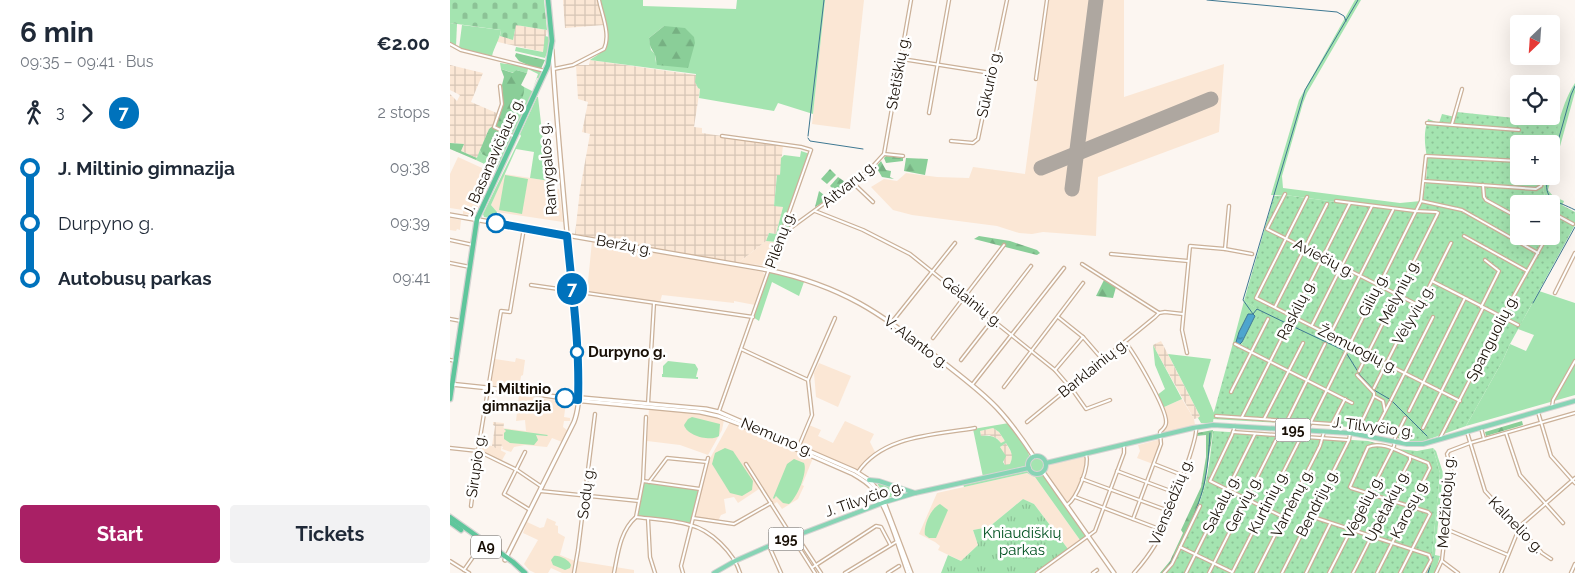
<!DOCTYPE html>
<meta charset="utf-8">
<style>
:root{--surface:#fff;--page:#f2f2f3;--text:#1f2937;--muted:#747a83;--accent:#a92065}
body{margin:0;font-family:Raleway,sans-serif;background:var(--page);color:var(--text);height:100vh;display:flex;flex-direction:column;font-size:19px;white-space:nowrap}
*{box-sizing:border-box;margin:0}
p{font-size:16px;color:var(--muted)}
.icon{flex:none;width:28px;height:28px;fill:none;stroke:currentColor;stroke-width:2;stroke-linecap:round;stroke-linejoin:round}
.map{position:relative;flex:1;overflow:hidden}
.panel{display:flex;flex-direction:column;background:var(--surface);width:450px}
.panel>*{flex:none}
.badge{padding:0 10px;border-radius:16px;font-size:18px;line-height:32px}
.needle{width:32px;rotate:205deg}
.fabs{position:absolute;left:1060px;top:15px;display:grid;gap:10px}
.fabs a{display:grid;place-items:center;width:50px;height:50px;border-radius:5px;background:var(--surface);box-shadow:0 5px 20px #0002;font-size:25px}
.map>.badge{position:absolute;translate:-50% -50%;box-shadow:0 0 0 2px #fff}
.legs{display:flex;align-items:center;gap:8px;height:55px;padding:0 20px;font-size:16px}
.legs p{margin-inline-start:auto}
.headline{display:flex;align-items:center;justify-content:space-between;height:85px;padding:0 20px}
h1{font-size:28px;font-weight:700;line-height:38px}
.button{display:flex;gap:10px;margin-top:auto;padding:10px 20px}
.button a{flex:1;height:58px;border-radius:5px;background:var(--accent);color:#fff;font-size:20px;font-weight:700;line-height:58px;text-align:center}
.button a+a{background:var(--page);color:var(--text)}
ul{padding:0 20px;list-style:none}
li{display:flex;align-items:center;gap:18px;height:55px;font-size:19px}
li i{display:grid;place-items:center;width:8px;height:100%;margin:0 6px;background:currentColor}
li i::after{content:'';width:12px;height:12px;margin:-6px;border:4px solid;border-radius:50%;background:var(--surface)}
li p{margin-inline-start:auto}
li:first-child i{background:linear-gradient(#0000 50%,currentColor 0)}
li:last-child i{background:linear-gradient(currentColor 50%,#0000 0)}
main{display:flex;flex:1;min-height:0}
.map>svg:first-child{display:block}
</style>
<main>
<section class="panel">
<div class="headline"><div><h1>6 min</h1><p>09:35 – 09:41 · Bus</p></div><b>€2.00</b></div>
<div class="legs"><svg class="icon" aria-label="walk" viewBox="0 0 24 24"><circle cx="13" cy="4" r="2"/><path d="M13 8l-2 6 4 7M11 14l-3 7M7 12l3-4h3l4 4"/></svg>3<svg class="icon" aria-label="forward" viewBox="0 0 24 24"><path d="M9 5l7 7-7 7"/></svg><b class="badge" style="background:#0072bc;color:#fff">7</b><p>2 stops</p></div>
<ul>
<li><i style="color:#0072bc"></i><b>J. Miltinio gimnazija</b><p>09:38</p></li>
<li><i style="color:#0072bc"></i><span>Durpyno g.</span><p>09:39</p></li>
<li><i style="color:#0072bc"></i><b>Autobusų parkas</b><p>09:41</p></li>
</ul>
<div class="button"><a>Start</a><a>Tickets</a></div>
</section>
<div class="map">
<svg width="1125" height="573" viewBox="0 0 1125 573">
<defs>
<pattern id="industrial-grid" width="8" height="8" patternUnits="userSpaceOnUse" patternTransform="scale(1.25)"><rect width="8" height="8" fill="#fbe7d5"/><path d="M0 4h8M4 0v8" fill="none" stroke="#d6c5b5"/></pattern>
<pattern id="forest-firs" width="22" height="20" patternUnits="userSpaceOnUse" patternTransform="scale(1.25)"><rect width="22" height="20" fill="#8ace98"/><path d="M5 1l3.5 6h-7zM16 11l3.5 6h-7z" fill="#76b082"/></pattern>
<pattern id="cemetery-stones" width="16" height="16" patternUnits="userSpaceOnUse" patternTransform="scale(1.25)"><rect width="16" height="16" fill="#a4e4b0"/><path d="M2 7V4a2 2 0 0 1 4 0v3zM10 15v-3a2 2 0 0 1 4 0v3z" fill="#8cc296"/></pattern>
<pattern id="park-tufts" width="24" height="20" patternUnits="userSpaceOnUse" patternTransform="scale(1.25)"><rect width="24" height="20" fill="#a4e4b0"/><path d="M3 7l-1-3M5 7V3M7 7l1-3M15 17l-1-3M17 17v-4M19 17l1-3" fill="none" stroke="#8cc296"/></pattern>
<pattern id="garden-dots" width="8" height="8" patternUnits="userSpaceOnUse" patternTransform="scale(1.25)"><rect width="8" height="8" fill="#a4e4b0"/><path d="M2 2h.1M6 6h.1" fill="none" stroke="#8cc296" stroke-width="1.8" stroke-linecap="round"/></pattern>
<pattern id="water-ripples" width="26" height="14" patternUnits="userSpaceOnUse" patternTransform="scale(1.25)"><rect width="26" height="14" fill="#4ea5ce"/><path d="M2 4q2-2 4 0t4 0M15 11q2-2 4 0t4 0" fill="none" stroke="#4085a5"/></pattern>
</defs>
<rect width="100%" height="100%" fill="#fcf6f1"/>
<g fill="#fbe7d5">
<polygon points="375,0 414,0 400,129 362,124"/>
<polygon points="598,0 674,0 674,97 774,64 769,132 648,177 646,236 593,232 582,234 569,233 547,226 462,215 443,210 421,187 434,179 447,181 456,173 487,177 519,178 523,167 575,174"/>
<polygon points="8,157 43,173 24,215 13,214 13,210 0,208 0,174"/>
<polygon points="54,174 100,181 102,188 109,189 113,222 47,212 41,205"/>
<polygon points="0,218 11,220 10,230 7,229 6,231 0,230"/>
<polygon points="142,241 313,272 315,276 305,305 284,301 284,303 212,295 210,302 137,292"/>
<polygon points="316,241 327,242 318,266 288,263"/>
<polygon points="66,358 75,360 73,375 71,376 69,389 41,385 45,359 65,362"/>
<polygon points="369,363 401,376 388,407 366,397 364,373"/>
<polygon points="69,395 116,402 114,417 120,418 120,421 114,421 113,427 117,430 112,442 102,438 97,447 75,445 64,447 61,452 52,449 53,447 51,446 53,428 76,431 75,420 66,421"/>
<polygon points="732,399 744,419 745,425 710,434 716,424 712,408"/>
<polygon points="199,408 239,411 265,416 274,420 272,430 258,455 230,445 197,441"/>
<polygon points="395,421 424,434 420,442 426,454 408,469 405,469 351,446 359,425 371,430 368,436 383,443"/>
<polygon points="280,422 363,458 352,485 354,486 348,499 332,509 327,502 324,504 312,487 288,503 284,497 274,499 276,513 271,515 268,521 245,517 258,462"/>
<polygon points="711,439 703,464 687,458 690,451 688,445"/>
<polygon points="29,444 42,446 56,453 51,462 28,451"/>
<polygon points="634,457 638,458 639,463 627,496 620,506 598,476 596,472 597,467 602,463"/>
<polygon points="577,473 585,477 630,540 618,549 584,504 573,499 539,527 523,530 528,545 511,561 488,550 490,546 485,542 469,534 487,493"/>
<polygon points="97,518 106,522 105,525 108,526 108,533 115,537 110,555 125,561 122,573 112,573 101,568 98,573 85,573 79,570 74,564 88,540 73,533 77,522 90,528 94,527"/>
<polygon points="127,561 184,570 184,573 124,573"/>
</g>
<g fill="url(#industrial-grid)">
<polygon points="113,0 149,0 154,25 115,28"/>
<polygon points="66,25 97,30 93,52 48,42 47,41 50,36 63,39"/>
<polygon points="140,60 246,75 246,84 248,88 250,88 244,127 252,128 252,133 333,145 330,175 327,175 324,205 333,207 326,234 319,233 316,241 288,263 125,234 130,190 140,134 132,132 138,102 128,99 126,65 139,65"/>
<polygon points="0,65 33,73 21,102 49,114 45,124 39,129 27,158 11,151 14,144 0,143 0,94 7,101 10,95 0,90"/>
<polygon points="711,341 750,416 748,418 744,419 703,345"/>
<polygon points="43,422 54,423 51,451 42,446 45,426 43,425"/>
<polygon points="543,428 549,432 555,441 551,444 548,439 539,435 531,436 530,431"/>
<polygon points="556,443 563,456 560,464 555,466 550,447"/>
</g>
<g fill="#a4e4b0" fill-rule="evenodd">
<path d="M149 0H193V6L286 9 287 0H375L363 114 328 103 324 111 249 98 250 89 248 88 245 82 246 74 140 60C144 57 152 53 155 47 161 35 152 13 149 0ZM214 26 206 63 205 54 201 50 199 38Z"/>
<path d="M905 0H911L857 93 853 103 832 176 833 188 950 203 971 201 977 156C975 174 977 197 967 213L835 195H821L849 100Z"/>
<polygon points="0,23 7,24 6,46 0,42"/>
<path d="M12 25 51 30C50 39 44 47 42 56L9 48Z"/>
<polygon points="95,36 99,37 99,47 95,58 65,51 66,47 93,52"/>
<path d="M50 63C60 65 84 65 92 73L89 79 87 78 83 88 88 74 78 69 77 73 66 70 64 73 51 69Z"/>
<path d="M1125 83V92L1098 190 1103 196 1114 201 1112 206 1095 196 1093 190 1097 176H1101C1101 149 1110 105 1125 83Z"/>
<polygon points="74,87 82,91 83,93 48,169 45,169 26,160 30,150 32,154 51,150 53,147 50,132 52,130 64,123 65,114 63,106 71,101"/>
<polygon points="87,97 88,97 97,175 100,181 80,178 84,152 66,149 41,205 47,212 45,219 34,217 33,214 71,136 70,134"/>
<polygon points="351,151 360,154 336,224 344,226 336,231 332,231 327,242 316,241 319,233 326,234 333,207 324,206 327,175 330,175 331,158 334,155 350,157"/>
<polygon points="55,175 78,179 72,214 49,210"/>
<polygon points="318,270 355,279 349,296 322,282 309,321 303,317"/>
<polygon points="1089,291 1125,303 1125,395 1016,426 1053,360 1060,344 1076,351 1084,335 1068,329"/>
<path d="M794 301 812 311 791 347 783 343ZM798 314H803L805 316 791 344 786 342 789 332Z"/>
<polygon points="703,345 732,399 712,408 706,396 715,389 705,365"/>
<polygon points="718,354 761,359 753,386 764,413 763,423 751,423 748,418 750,416"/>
<polygon points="218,361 245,364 248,369 246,377 248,377 248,379 212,377 212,374 213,374 213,366"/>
<path d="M242 417 270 424 269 436C261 442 237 436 234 425L238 419Z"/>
<path d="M559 423 575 444 580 458 575 466 533 477 523 429ZM543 428 549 432 555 441 551 443C546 436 539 435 531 436L530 431ZM556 443C561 451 564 455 560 464L555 465 553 462 556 456 550 447Z"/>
<polygon points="54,429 98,435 97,436 86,435 88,440 84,445 60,443 54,439 54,433 56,431"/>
<polygon points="275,448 283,451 303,481 302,490 292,496 280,493 262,464 265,453"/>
<polygon points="983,448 986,451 993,473 985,555 990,556 985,573 977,573 982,554 990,473"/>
<circle cx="587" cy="465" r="8"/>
<path d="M344 459 354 463C358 472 347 498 339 504L333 503 326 496 324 499 323 498 337 464Z"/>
<polygon points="574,470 578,470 584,475 595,476 635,534 635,537 630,540 585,477 577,473 514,487 513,484"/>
<polygon points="193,481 250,489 241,525 186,517"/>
<polygon points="426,482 457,493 437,498"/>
<path d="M490 504 498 510 486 538H479L475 535C473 526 481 508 490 504Z"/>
<path d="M104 556C109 555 119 560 121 565L120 568 115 570 103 565 101 560Z"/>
</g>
<g fill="url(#forest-firs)">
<path d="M214 26 235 28 244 37 245 43 238 68 207 65C206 61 206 56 204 53 200 46 200 47 199 38Z"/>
<polygon points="66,53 95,60 91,69 78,65 69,61 65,56"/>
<path d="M51 69 63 73 66 70 77 73 71 85 74 87C75 93 71 102 68 108L64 105 63 106 65 114 64 123 66 124 61 134 52 130 50 132 54 137 55 144 51 150 52 154 48 162 32 154 30 150 39 129 45 124 53 103 52 85 54 77Z"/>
<polygon points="0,143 14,144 11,151 27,158 26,160 0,149"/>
<polygon points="436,156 453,158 453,161 436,163 434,158"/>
<polygon points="456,158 478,159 475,175 454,171"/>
<polygon points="431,161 436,170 441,171 440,177 444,179 432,177 426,167"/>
<polygon points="380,169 386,175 377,184 371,179"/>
<polygon points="388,177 398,184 387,192 380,186"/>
<polygon points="369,191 379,199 365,207"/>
<polygon points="529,236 560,241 587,250 590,253 587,255 524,239"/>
<polygon points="654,280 666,287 663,298 646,296"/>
<polygon points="1072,421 1073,425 1036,436 1035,432"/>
<polygon points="763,430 754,489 734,542 721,566 715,573 710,573 720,561 733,533 731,530 751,487 756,457 756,435 746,436 747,433"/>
</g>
<polygon fill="url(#cemetery-stones)" points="0,0 94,0 97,30 66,25 63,40 50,36 51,30 0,23"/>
<polygon fill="url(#park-tufts)" points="573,499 584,504 618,549 586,573 491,573 498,555 511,561 528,545 523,530 539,527"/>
<g fill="url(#garden-dots)" fill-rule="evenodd">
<path d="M1007 112 1092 121H1109L1101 159V144H1069V176H1097L1093 190 1095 196 1125 212V225L1060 344 1053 360 1016 426 974 441H958L933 434 909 430 901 427 762 419 783 343 791 347 811 311 794 301 824 196 835 195 967 213C974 203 978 172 977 158 975 145 973 134 978 119L989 123 992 114 1005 117ZM1069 204H1101V236H1069Z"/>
<path d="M763 431 918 441 948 449 967 451 983 448 990 473 982 554 977 573H715C730 556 747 511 754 489 759 471 761 450 763 431Z"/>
</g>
<polygon fill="url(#water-ripples)" stroke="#3e7892" points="798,314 803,314 805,316 792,342 789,345 786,342 789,332"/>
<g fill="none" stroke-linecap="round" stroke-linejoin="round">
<g stroke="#3e7892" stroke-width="1">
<polyline points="757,0 887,12 894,16 896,21"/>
<polyline points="358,136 374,0"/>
<polyline points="358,138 360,141 413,149"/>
<polyline points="1101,166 1121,95 1125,86"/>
<path d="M1098 176C1092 201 1106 200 1125 210"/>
<polyline points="1083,303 1125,227"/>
<polyline points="838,324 807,309 803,314 793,300 855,90 908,0"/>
<polyline points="840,325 893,350"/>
<polyline points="897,354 910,375 924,390 941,400 977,436"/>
<path d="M713 573C729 553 750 506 755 480 758 465 759 449 760 433"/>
<polyline points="978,573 983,557"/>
</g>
<g stroke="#aea7a0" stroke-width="15">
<polyline points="591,168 761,99"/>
<polyline points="622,189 646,0"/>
</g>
<g stroke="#cbb199" stroke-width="4.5">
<g id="minor">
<polyline points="0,44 11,50 95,71"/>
<polyline points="452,59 541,73"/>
<path d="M104 69 123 65 154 49C161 35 152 15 149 0"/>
<polyline points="586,79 597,0"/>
<polyline points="50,86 52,104 44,127 65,137"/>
<polyline points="479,113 499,0"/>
<polyline points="977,123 1069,130"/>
<polyline points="1002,124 1012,89"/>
<polyline points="501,141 523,143 528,139 557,0"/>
<polyline points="434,154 453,156"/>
<polyline points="974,181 1086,189 1091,186 1095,176"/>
<polyline points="403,183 423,202"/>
<polyline points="1033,185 1034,197 1036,200 1069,218"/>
<polyline points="835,194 817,229 966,304"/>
<polyline points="857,197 806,298 1010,401"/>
<polyline points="1078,199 1087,204"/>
<polyline points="886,201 965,211 986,212 988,213 909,371"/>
<polyline points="971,201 1012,210 1088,253"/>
<polyline points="365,211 413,230 460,254 605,370 624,392 636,409 660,400"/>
<polyline points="1101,212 1123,224"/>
<polyline points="1101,228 1108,215"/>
<polyline points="331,235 409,178 423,166 434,154 461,0"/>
<polyline points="1014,236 1077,271"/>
<polyline points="0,240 23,245"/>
<polyline points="775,249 802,254"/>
<polyline points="661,254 738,261"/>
<polyline points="0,263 20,267"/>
<polyline points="632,264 709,313 715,312 733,314"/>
<polyline points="982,281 1068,325"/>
<polyline points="81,285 303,317"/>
<polyline points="1105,293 1125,253"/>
<polyline points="825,307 877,204"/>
<polyline points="1031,307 1049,271 1035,260"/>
<polyline points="608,317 633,337 653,360"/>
<polyline points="541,318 581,266"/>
<polyline points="0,319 11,321"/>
<polyline points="442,322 505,243"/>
<polyline points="862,325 922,206"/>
<polyline points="880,335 943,210"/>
<polyline points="483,338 554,245"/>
<path d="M675 342C684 353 718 410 716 423 716 427 712 430 710 432L711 444 683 519"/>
<polyline points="785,344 902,403"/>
<polyline points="291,349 358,380 362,415 349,446"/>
<polyline points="737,353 732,330 740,246 775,249 779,206"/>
<polyline points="0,360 6,361"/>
<polyline points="511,360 543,319"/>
<polyline points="605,370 633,337"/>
<polyline points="907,375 924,393 924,396 933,401 935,411"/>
<polyline points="358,380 385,318"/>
<polyline points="522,385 614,268"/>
<polyline points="554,387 633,283"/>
<polyline points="924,388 966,304 971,303 1001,243"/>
<polyline points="781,392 818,319"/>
<polyline points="941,400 983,317"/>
<polyline points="198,404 204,303"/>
<polyline points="1102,407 1103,400 1125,361"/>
<polyline points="269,411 361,150 351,147 272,136"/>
<polyline points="959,411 1015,298"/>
<polyline points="1088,412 1101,456 1125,483"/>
<polyline points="766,416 882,424 895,399"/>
<polyline points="792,417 900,203"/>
<polyline points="814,419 853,343"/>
<polyline points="837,421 875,344"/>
<polyline points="577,422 705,317 709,313"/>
<polyline points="785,426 782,435 760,481 833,517"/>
<polyline points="973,428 1033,308"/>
<polyline points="1031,428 1034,439"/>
<polyline points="926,429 940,402"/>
<polyline points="857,430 971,201 976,156 1069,161"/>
<polyline points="783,432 898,440"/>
<polyline points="1017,432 1035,491 1092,553 1101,559"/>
<polyline points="1056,433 1070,475 1113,523"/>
<polyline points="906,434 924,396"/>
<polyline points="990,438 1052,317 1097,236"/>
<polyline points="0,448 28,451 67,470 92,487"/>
<polyline points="75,452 54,494 80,510"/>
<polyline points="296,464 365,573"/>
<polyline points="704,464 732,475"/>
<polyline points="667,471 726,493"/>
<path d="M408 472C433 435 485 435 525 428"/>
<polyline points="632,479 719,511"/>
<polyline points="193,481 250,489"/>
<polyline points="199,482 217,458 257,462"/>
<polyline points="90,491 189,501"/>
<polyline points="625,497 712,530"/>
<path d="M617 505C627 498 640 466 636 454"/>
<polyline points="21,506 29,444 51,311 60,312 74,228"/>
<polyline points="860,516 979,555 981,560 974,573"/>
<path d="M186 517C203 519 223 520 240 525 261 530 284 553 290 573"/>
<polyline points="186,517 193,481 196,417"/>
<polyline points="243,518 284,524 321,503"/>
<polyline points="198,519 200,557 205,573"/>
<polyline points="996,529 1058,555"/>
<polyline points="346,535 371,573"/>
<polyline points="319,546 331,573"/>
<polyline points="730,547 782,572"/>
<polyline points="0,561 19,573"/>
<polyline points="992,561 1008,573"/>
<polyline points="363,567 426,526 431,527 440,544"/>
<polyline points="14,570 30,547"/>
<polyline points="124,573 128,550 145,414"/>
<path d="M164 573C168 553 170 531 186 517"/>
<polyline points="233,573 231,566 258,458"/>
<polyline points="395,573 446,542"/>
<polyline points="438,573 449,566"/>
<polyline points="587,573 645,531 674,453 674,445"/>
<polyline points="643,573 647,570"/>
<path d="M684 573C692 564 699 555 705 545 713 529 749 440 746 427"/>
<polyline points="714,573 722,564 750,506"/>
<polyline points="736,573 805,434"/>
<polyline points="759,573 828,436"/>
<polyline points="782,573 851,437 853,430"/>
<polyline points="806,573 870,446 874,432"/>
<polyline points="832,573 899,440 900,434"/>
<polyline points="856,573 880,524"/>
<polyline points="879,573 944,446 945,438 955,418"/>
<path d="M903 573C923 535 940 497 960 460V456C948 451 931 441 918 447L900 487 901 488C927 496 952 504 978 512L980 514 950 573"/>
<polyline points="927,573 980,468 978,463 960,456"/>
<polyline points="986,573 992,560 1002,473 997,454 999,451 1020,443 1125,413"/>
<polyline points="1051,573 1070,526 1125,478"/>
<polyline points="1121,573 1125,564"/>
</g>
</g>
<g stroke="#cbb199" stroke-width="5.5">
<g id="secondary">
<path d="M0 215 318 270C392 286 431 313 489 359 509 375 530 390 547 408 561 423 573 440 584 457"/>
<path d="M0 384 67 391 133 401 250 412 268 416 289 424 403 474C410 478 417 482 422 488 438 507 449 548 458 573"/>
<polyline points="129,399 133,398 256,409 269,412 405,471 419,480 431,494 461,573"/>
<polyline points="593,472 664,573"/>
<path d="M55 560 124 422C136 391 125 323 122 289 115 209 107 130 102 50"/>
</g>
</g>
<g stroke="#d5d4d2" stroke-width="6">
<g id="primary">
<circle cx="587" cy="465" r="9"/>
<polyline points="596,463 743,428 763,425 900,433 957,444 973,444 1125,401"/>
<polyline points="419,480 429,481 465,493"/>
<polyline points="264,573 285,561 319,546 435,502 465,493 579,468"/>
</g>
</g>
<g stroke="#d5d4d2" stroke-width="7">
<g id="trunk">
<polyline points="0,399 27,219 98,65 102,41 98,0"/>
<polyline points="0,517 63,562 75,573"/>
<polyline points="0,522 11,530"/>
</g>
</g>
<use href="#minor" stroke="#fff" stroke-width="2"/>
<use href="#secondary" stroke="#fff" stroke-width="3"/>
<use href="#primary" stroke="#87d4b5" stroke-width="4"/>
<use href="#trunk" stroke="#5fc69c" stroke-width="4.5"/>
</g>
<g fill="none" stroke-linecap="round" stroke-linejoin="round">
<g stroke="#fff" stroke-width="11">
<path id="line-1" d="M46 223 117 236C122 290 130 345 128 400L115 398"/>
</g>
<use href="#line-1" stroke="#0072bc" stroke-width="8"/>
</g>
<g fill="#fff" stroke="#0072bc" stroke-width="2.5">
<circle cx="46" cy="223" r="9"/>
<circle cx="127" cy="352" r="6"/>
<circle cx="115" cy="398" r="9"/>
</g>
<g text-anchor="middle" stroke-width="5" stroke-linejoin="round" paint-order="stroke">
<g fill="#fff" stroke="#5d5751" stroke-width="1">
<rect x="825.5" y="418.5" width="35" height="23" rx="4"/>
<rect x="318.5" y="527.5" width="35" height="23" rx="4"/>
<rect x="21" y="535.5" width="30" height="23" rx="4"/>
</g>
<g font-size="14" font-weight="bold" fill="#180f06">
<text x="843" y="435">195</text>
<text x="336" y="544">195</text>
<text x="36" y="552">A9</text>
</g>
<g font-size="15" fill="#180f06" stroke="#fff">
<text transform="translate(448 73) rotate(-80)" y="5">Stetiškių g.</text>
<text transform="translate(539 84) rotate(-78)" y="5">Sūkurio g.</text>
<text transform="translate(43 157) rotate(-66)" y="5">J. Basanavičiaus g.</text>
<text transform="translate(98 169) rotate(-95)" y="5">Ramygalos g.</text>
<text transform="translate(399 184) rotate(-39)" y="5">Aitvarų g.</text>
<text transform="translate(330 240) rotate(-70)" y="5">Pilėnų g.</text>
<text transform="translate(174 245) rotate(10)" y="5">Beržų g.</text>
<text transform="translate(874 258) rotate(27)" y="5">Aviečių g.</text>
<text transform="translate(949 292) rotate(-63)" y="5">Mėlynių g.</text>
<text transform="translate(923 295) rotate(-63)" y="5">Gilių g.</text>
<text transform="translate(522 302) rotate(38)" y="5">Gėlainių g.</text>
<text transform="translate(846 310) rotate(-63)" y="5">Raskilų g.</text>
<text transform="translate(963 315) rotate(-60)" y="5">Vėlyvių g.</text>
<text transform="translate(1042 338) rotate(-63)" y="5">Spanguolių g.</text>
<text transform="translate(466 342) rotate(37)" y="5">V. Alanto g.</text>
<text transform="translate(908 349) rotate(27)" y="5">Žemuogių g.</text>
<text transform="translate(643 368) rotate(-39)" y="5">Barklainių g.</text>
<text transform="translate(923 427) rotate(7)" y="5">J. Tilvyčio g.</text>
<text transform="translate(327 437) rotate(23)" y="5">Nemuno g.</text>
<text transform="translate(26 466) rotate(-82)" y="5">Sirupio g.</text>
<text transform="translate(136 493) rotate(-83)" y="5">Sodų g.</text>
<text transform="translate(414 499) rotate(-19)" y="5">J. Tilvyčio g.</text>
<text transform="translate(721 502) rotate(-68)" y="5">Viensėdžių g.</text>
<text transform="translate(818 502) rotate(-63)" y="5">Kurtinių g.</text>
<text transform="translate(996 502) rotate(-86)" y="5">Medžiotojų g.</text>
<text transform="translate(842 503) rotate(-63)" y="5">Varnėnų g.</text>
<text transform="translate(867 503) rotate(-63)" y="5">Bendrijų g.</text>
<text transform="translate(771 504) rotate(-63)" y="5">Sakalų g.</text>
<text transform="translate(793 504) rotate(-63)" y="5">Gervių g.</text>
<text transform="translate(937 506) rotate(-63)" y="5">Upėtakių g.</text>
<text transform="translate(913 507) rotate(-63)" y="5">Vėgėlių g.</text>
<text transform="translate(959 509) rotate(-63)" y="5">Karosų g.</text>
<text transform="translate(1066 525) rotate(46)" y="5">Kalnelio g.</text>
</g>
<g font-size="15" font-weight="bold" fill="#180f06" stroke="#fff" text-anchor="start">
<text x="138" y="357">Durpyno g.</text>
<text x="101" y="394" text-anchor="end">J. Miltinio<tspan x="101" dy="17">gimnazija</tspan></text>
</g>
<g font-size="15" fill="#005221" stroke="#fff">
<text x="572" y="538">Kniaudiškių<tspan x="572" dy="17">parkas</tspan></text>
</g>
</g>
</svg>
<div class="fabs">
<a><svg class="needle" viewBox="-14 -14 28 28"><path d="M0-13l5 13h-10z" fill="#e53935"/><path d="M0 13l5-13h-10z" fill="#747a83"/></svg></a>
<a><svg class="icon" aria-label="locate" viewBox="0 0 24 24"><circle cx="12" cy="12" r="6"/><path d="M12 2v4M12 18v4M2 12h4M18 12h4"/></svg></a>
<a>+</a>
<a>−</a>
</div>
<b class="badge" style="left:122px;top:289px;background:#0072bc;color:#fff">7</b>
</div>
</main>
